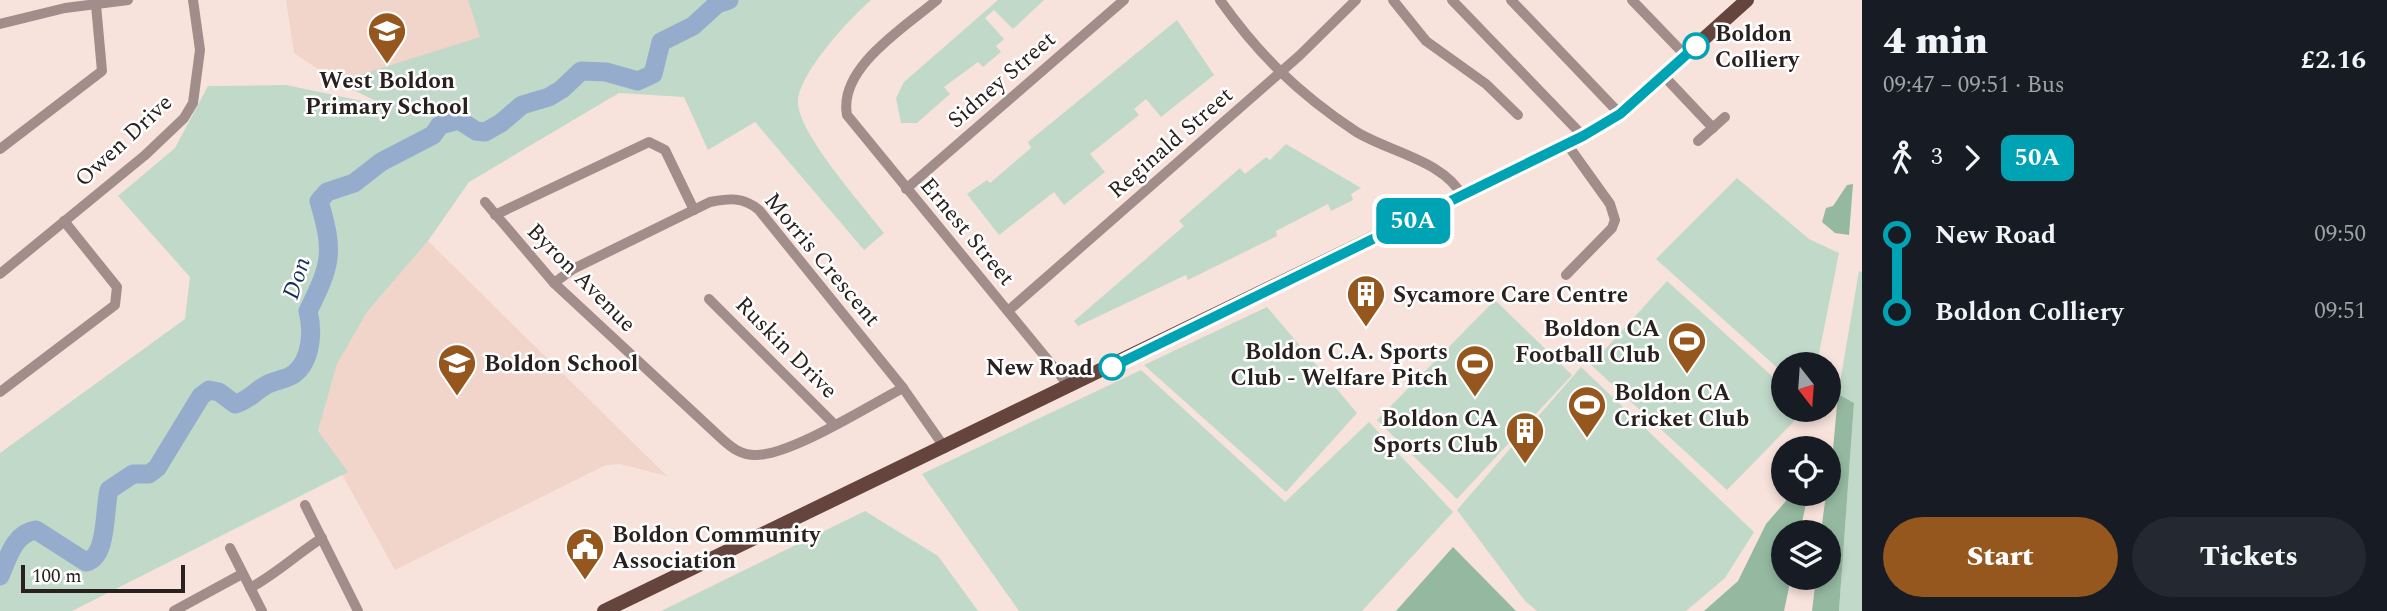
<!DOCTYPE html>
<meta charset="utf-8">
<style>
:root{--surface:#171b24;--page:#242831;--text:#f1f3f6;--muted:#9ea1a6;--accent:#96571e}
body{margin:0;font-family:Spectral,serif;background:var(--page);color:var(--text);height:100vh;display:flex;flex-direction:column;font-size:26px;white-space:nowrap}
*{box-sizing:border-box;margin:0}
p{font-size:23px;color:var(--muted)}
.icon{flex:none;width:38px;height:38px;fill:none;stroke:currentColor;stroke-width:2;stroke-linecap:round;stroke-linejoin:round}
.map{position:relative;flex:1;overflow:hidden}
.panel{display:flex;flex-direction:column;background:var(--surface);width:525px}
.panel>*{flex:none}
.badge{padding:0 14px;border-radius:10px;font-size:24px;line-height:46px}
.needle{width:46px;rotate:163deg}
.tools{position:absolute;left:1771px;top:352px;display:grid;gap:14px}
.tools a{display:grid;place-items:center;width:70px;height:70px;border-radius:50%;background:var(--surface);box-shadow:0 4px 10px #0003;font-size:35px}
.scale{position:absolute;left:21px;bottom:18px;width:164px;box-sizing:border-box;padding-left:7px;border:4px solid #29211f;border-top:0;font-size:19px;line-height:24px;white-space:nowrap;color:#29211f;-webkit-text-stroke:5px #fff;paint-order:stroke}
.map>.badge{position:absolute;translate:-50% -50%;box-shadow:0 0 0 4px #fff}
.legs{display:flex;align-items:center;gap:10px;height:77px;padding:0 21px;font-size:23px}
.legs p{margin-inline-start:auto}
.overview{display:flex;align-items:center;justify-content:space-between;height:119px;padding:0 21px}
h1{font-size:38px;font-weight:800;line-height:52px}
.button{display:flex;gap:14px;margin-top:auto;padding:14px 21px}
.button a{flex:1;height:80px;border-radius:42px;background:var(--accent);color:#fff;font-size:28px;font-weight:800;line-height:80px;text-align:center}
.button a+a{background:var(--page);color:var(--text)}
ul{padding:0 21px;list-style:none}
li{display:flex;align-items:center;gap:24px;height:77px;font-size:26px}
li i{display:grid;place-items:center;width:10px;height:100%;margin:0 9px;background:currentColor}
li i::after{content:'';width:18px;height:18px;margin:-9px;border:5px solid;border-radius:50%;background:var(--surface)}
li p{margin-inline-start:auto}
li:first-child i{background:linear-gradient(#0000 50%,currentColor 0)}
li:last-child i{background:linear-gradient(currentColor 50%,#0000 0)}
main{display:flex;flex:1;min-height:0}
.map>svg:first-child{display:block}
</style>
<main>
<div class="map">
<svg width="1862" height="611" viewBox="0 0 1862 611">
<rect width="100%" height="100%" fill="#f8e3dc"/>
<g fill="#f1d4ca">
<polygon points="286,0 570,0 390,107 337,82 294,53"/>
<polygon points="428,241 667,476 620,464 606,465 395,570 318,431 337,363 367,312"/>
</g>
<g fill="#c1d9c8">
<path d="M468 0H871C850 18 796 76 798 104 801 137 862 204 884 233L864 250 755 122 708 150 684 97 619 93 469 182 428 241 367 312 337 364 318 431 348 472 72 611H0V453L185 319 190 277 118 196 175 148 208 86 286 85 386 106 337 82 480 37Z"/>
<polygon points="998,0 1044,0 1013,29 994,10 985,18 1004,39 996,46 1001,52 983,67 978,62 944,87 950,94 917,123 901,123 896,98 904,82"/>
<polygon points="1177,20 1214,75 1161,117 1146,99 1134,109 1139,115 1090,154 1105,172 1064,205 1054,192 999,235 967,194 987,180 990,183 1031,148 1028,142"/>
<polygon points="1286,144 1361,188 1351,194 1353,200 1331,211 1328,204 1276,231 1277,236 1188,280 1186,275 1078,326 1074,321 1184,226 1179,221 1240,168 1245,174 1266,157 1270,160"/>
<polygon points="1737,178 1809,239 1839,253 1817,364 1783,364 1783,373 1656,259"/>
<polygon points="1859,271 1862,272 1862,611 1839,611 1854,403 1838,394"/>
<polygon points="1667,281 1783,386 1783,410 1805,410 1727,490 1591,365"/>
<polygon points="1495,300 1572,375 1457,499 1377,420"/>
<polygon points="1267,307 1357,413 1286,492 1144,365"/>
<polygon points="1581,367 1754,532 1725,578 1686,611 1537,611 1525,601 1457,510"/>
<polygon points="1141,370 1285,502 1369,422 1453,512 1362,611 1019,611 922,474"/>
<polygon points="865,511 938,556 978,611 661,611"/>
</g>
<g fill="#94b9a0">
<polygon points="1853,184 1849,235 1835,233 1822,222 1826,208 1833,206 1847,185"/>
<polygon points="1838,394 1854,403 1839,611 1812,611 1816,578 1829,578 1829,532 1821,532 1826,494 1829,494"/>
<polygon points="1792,494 1808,494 1800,532 1783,532 1783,578 1791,578 1784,611 1704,611 1738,581 1766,524"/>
<polygon points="1453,547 1516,611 1396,611"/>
</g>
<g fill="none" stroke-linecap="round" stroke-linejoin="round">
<path stroke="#96accd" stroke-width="19" d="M0 576C8 558 14 533 36 530L86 562C108 557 104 509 109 490L133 474H149L157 468 201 396 209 390 219 392 235 404C248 401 256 390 268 384 277 380 287 379 294 374 312 360 313 330 308 311 332 263 334 252 319 201L327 192 354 183 381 162 433 135 440 125 459 120 476 131 485 132 501 123 522 105 549 97 562 89 581 71 606 72 638 81 653 74 661 42 693 26 717 4 729 0"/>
<g stroke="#a18d89" stroke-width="10">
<path d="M937 0C905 27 838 68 847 115L1070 387"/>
<path d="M1220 0C1259 55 1298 93 1355 131 1388 152 1444 160 1463 197"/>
<polyline points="1393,0 1426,41 1486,84 1518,115"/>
<polyline points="1452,0 1583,136"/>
<polyline points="1511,0 1620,114"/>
<polyline points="1632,0 1685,55"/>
<polyline points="0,24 65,8 128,0"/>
<polyline points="1663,75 1713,128"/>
<polyline points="1698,141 1725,117"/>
<polyline points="0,149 102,71 96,5"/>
<polyline points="906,189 1124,0"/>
<path d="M485 202 554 283 722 439C732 448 741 455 755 455 790 456 870 405 903 388"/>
<polyline points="495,215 649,142 665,150 694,210"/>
<polyline points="0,274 144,156 184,118 193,103 200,50 193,0"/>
<polyline points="1566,275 1612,228 1615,220 1610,204 1567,144"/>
<path d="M554 283 573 269 710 202C729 198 744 197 759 210L903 388 945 448"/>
<polyline points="709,299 834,424"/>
<polyline points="1008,311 1299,56 1356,0"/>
<polyline points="0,392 115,305 117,287 64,221"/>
<polyline points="305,505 358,611"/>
<polyline points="230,548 262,611"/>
<path d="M250 588C276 574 297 554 322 538"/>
<polyline points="174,611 242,574"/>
</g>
<polyline stroke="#64443d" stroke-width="14" points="604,611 1583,136 1620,114 1747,0"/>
</g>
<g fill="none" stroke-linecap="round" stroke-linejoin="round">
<g stroke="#fff" stroke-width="16">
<polyline id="line-1" points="1112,367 1583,136 1620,114 1696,46"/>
</g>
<use href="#line-1" stroke="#00a3b4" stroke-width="10"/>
</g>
<defs>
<g id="school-pin" transform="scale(2.0125)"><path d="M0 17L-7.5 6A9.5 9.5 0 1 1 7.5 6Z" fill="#96571e" stroke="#fff"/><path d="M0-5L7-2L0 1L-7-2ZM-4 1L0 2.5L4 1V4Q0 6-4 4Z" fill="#fff"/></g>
<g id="building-pin" transform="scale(2.0125)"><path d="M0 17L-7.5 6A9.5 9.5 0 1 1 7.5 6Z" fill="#96571e" stroke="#fff"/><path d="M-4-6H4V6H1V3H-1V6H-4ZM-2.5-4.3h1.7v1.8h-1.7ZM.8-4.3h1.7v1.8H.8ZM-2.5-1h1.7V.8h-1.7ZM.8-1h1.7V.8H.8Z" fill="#fff"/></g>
<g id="stadium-pin" transform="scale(2.0125)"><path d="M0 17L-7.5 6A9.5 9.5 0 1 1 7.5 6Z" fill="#96571e" stroke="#fff"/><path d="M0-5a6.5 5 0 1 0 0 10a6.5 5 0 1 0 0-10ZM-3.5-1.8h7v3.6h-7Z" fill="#fff"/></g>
<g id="civic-pin" transform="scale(2.0125)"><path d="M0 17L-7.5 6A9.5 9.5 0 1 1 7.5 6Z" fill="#96571e" stroke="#fff"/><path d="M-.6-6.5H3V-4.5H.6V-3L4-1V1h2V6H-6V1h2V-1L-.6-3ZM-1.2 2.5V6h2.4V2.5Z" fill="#fff"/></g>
</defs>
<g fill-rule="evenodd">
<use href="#school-pin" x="387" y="31"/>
<use href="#building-pin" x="1366" y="294"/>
<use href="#stadium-pin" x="1687" y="341"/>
<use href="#school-pin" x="457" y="363"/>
<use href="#stadium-pin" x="1475" y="364"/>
<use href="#stadium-pin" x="1587" y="405"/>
<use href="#building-pin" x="1525" y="431"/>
<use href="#civic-pin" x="585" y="547"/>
</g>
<g fill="#fff" stroke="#00a3b4" stroke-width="3.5">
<circle cx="1696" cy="46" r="12"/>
<circle cx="1112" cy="367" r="12"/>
</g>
<g text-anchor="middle" stroke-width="5" stroke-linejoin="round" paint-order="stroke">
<g font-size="23" font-weight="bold" fill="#29211f" stroke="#fff" text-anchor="start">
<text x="1715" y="41">Boldon<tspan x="1715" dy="26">Colliery</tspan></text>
<text x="1093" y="375" text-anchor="end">New Road</text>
</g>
<g font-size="23" fill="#29211f" stroke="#fff">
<text transform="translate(1001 79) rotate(-41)" y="8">Sidney Street</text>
<text transform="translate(123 140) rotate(-43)" y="8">Owen Drive</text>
<text transform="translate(1170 142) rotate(-41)" y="8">Reginald Street</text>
<text transform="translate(968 231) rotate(50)" y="8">Ernest Street</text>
<text transform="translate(823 259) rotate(50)" y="8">Morris Crescent</text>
<text transform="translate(582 277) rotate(45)" y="8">Byron Avenue</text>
<text transform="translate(787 347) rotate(45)" y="8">Ruskin Drive</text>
</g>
<g font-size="23" font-weight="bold" fill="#29211f" stroke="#fff" text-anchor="start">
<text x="387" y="88" text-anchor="middle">West Boldon<tspan x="387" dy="26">Primary School</tspan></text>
<text x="1393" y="302">Sycamore Care Centre</text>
<text x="1660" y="336" text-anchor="end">Boldon CA<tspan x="1660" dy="26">Football Club</tspan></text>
<text x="1448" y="359" text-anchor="end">Boldon C.A. Sports<tspan x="1448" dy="26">Club - Welfare Pitch</tspan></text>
<text x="484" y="371">Boldon School</text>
<text x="1614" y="400">Boldon CA<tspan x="1614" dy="26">Cricket Club</tspan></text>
<text x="1498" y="426" text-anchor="end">Boldon CA<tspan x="1498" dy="26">Sports Club</tspan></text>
<text x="612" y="542">Boldon Community<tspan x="612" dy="26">Association</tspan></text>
</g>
<g font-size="24" font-style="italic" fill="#122e58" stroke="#fff">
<text transform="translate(296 278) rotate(-72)" y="8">Don</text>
</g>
</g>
</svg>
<div class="tools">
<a><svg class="needle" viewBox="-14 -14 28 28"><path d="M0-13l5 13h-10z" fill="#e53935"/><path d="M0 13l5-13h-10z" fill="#9ea1a6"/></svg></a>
<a><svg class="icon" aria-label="locate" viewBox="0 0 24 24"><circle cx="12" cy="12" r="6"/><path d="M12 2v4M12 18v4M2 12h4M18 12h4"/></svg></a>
<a><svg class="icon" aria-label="layers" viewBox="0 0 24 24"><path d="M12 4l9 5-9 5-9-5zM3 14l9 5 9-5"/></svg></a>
</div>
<div class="scale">100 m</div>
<b class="badge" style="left:1413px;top:221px;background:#00a3b4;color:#fff">50A</b>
</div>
<section class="panel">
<div class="overview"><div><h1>4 min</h1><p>09:47 – 09:51 · Bus</p></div><b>£2.16</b></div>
<div class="legs"><svg class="icon" aria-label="walk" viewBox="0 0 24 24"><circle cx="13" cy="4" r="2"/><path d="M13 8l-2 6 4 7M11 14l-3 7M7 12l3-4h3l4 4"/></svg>3<svg class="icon" aria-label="forward" viewBox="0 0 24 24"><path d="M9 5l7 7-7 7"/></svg><b class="badge" style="background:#00a3b4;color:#fff">50A</b></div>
<ul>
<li><i style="color:#00a3b4"></i><b>New Road</b><p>09:50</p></li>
<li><i style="color:#00a3b4"></i><b>Boldon Colliery</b><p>09:51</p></li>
</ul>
<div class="button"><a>Start</a><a>Tickets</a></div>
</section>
</main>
